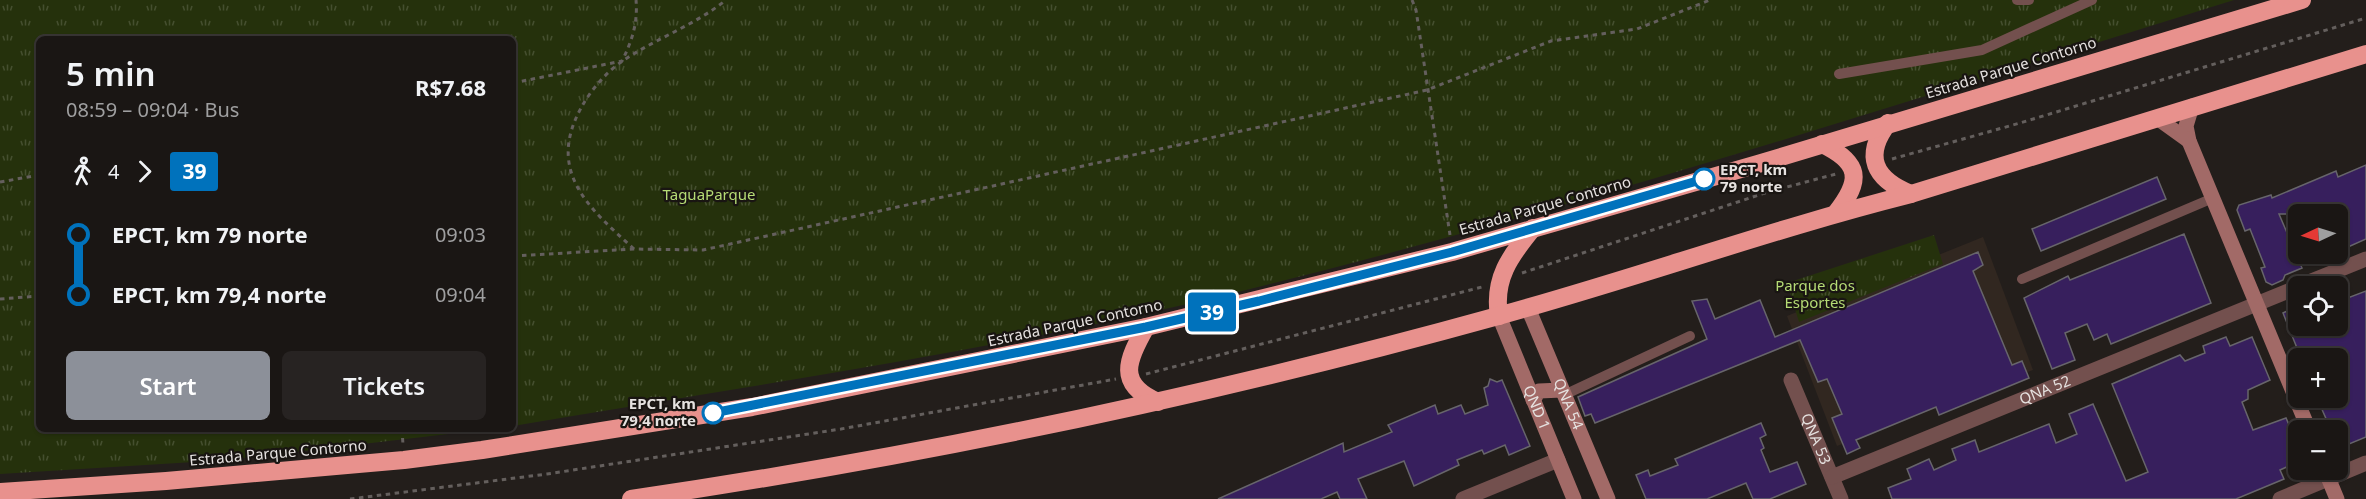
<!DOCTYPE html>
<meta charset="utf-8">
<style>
:root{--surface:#1a1614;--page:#272322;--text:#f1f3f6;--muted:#9f9fa0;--line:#383534;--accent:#8c9099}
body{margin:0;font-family:"Noto Sans",sans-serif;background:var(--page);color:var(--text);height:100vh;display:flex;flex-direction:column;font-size:22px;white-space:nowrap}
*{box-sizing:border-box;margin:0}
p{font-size:20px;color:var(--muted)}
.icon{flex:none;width:33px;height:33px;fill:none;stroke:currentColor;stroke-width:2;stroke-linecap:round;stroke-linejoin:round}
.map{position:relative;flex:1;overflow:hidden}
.drawer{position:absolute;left:36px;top:36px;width:480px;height:396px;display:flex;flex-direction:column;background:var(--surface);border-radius:9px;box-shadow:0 2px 4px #0004,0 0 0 2px var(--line)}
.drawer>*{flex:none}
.badge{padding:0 12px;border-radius:4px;font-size:21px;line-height:39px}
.needle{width:39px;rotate:266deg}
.controls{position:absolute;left:2288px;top:204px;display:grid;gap:12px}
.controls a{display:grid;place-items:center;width:60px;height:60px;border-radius:9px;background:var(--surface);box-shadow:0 2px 4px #0004,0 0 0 2px var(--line);font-size:30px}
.map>.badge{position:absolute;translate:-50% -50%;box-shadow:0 0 0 3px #fff}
.legs{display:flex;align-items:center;gap:9px;height:66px;padding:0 30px;font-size:20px}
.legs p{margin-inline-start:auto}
.overview{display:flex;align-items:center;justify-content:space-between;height:102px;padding:0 30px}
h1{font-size:33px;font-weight:600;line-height:45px}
.action{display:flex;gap:12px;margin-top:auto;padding:12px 30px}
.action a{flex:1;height:69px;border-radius:9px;background:var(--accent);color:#fff;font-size:24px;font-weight:600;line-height:69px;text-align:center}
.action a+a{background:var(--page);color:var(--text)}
ul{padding:0 30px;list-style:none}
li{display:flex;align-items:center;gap:21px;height:60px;font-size:22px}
li i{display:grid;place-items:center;width:9px;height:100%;margin:0 8px;background:currentColor}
li i::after{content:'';width:15px;height:15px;margin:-8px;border:4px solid;border-radius:50%;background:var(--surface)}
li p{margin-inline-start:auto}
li:first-child i{background:linear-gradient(#0000 50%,currentColor 0)}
li:last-child i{background:linear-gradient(currentColor 50%,#0000 0)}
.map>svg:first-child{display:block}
</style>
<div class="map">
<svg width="2366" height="499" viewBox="0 0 2366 499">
<defs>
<pattern id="park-tufts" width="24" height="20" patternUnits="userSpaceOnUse" patternTransform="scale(1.5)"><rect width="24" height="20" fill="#25310c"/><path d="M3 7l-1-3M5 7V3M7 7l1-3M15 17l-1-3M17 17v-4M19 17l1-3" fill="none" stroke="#454f2f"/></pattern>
</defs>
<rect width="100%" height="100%" fill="#231e1b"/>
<polygon fill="#312720" points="1983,237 2033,370 1837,446 1787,316"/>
<g fill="url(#park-tufts)">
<path d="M0 0H2234C1908 101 1582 207 1250 289 1008 349 759 384 513 426V39H39V429H491L226 460 0 474Z"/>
<polygon points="1934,235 1943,264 1799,322 1787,283"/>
</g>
<g fill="#371f5d" stroke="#67656b" stroke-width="1.5">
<polygon points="2366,165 2366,239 2348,247 2344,237 2337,240 2337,214 2279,214 2302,268 2285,275 2283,280 2272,285 2266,282 2261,268 2265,267 2250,229 2245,231 2237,210 2239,205 2271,195 2272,198 2336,171 2338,177"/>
<polygon points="2157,177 2166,199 2041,251 2032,229"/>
<polygon points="2184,234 2211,303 2111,344 2107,334 2094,340 2087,324 2065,333 2075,360 2052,369 2024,298 2068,276 2070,280"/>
<polygon points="1978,252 1983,265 1973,271 2012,365 2022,361 2029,378 1939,415 1936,407 1856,440 1860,448 1847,454 1832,418 1842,414 1827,379 1818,382 1800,340 1595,423 1591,414 1585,416 1578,397 1707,339 1692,301 1707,299 1715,319 1760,300 1775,337"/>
<polygon points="2366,291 2366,437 2337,449 2337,430 2331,430 2317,398 2337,398 2337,358 2301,358 2283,313 2298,306 2298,326 2337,326 2337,302"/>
<polygon points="2226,337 2230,346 2252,337 2270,380 2248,390 2248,399 2242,402 2253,430 2286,418 2296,441 2292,443 2298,462 2280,470 2284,479 2236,499 1892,499 1888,488 1911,479 1907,469 1929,459 1934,470 1956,460 1952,449 1975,440 1979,452 2049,424 2056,443 2077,434 2069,414 2093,404 2126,481 2148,472 2112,384 2180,355 2185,361 2205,353 2203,346"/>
<polygon points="1490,379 1497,382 1502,380 1530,446 1509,455 1505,445 1484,454 1482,450 1457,460 1459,465 1414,486 1404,461 1358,479 1367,499 1340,499 1337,492 1321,499 1218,499 1343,443 1344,452 1392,432 1388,425 1435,405 1438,414 1461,405 1465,414 1488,405 1484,388 1488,386"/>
<polygon points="1761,423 1766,435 1760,438 1764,448 1761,450 1770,472 1797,462 1806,484 1770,499 1753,499 1746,483 1707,499 1646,499 1636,475 1648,470 1650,476 1678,465 1675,459"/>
</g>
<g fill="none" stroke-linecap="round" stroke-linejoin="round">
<g stroke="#645f5d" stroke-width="3" stroke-dasharray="4.5 4.5" stroke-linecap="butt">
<polyline points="1412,0 1416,10 1450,235"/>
<path d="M513 83 622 61C632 41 638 23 636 0"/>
<polyline points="1892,159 2020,123 2366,18"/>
<polyline points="0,182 39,175"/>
<path d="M634 249C589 208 546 172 581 108 590 91 607 71 624 60 657 38 695 25 726 0"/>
<polyline points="513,256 634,249 703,250 1427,90 1551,41 1637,29 1710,0"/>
<polyline points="1522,273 1768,192 1836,174"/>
<polyline points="0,299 39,296"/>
<polyline points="1146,374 1482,287"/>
<polyline points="402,429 403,445"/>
<polyline points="350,499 547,474 841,429 1116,379"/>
</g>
<g stroke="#73504e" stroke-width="10">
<polyline points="2017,0 2029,0"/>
<polyline points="1839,74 1982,50 2092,0"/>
<polyline points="2022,279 2213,198"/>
<polyline points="1564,395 1690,336"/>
</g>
<g stroke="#73504e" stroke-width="15">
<polyline points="2299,286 2366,259"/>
<path id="s1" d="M1791 380 1841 499"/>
<path id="s2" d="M1832 477 2298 287"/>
<polyline points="1463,499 1558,460"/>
<polyline points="2280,499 2366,463"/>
</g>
<g stroke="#a26a67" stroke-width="15">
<polyline points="2192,106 2186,126 2189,141 2309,430"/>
<polyline points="2157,118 2189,141"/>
<path id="s3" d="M1528 308 1608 499"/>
<path id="s4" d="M1499 316 1574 499"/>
<polyline points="1533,400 1539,391 1562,390"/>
<polyline points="2325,470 2337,499"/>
</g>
<g stroke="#e8918d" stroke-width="18">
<path d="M1888 123C1863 156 1874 179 1911 194"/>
<path d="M1822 144C1861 163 1862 180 1836 213"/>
<path d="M1499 316C1493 279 1510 256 1533 228"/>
<path d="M1146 327C1127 360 1116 384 1158 402"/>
<polyline points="0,492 166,481 404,460 482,450 752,407 1146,327 1452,252 1758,164 2302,0"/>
<path d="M631 499C924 456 1213 395 1498 316 1637 278 1772 229 1911 194L2366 54"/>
</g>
</g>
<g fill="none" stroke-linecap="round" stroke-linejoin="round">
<g stroke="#fff" stroke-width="14">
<polyline id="line-1" points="713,413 1146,327 1259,301 1452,252 1704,179"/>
</g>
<use href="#line-1" stroke="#0072bc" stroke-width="9"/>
</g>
<g fill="#fff" stroke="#0072bc" stroke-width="3">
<circle cx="1704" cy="179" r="10"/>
<circle cx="713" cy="413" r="10"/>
</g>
<g text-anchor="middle" stroke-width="4.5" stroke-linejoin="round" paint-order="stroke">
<g font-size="15" fill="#e6e2e0" stroke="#191512">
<text transform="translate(2011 68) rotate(-17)" y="5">Estrada Parque Contorno</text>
<text transform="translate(1545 206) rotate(-16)" y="5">Estrada Parque Contorno</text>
<text transform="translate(1075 323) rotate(-12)" y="5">Estrada Parque Contorno</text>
<text dy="5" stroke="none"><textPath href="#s2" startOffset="230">QNA 52</textPath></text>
<text dy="5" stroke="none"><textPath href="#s3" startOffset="104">QNA 54</textPath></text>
<text dy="5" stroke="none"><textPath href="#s4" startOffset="99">QND 1</textPath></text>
<text dy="5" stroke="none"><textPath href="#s1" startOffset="64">QNA 53</textPath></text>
<text transform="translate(278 453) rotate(-5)" y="5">Estrada Parque Contorno</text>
</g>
<g font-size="15" font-weight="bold" fill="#e6e2e0" stroke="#191512" text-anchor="start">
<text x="1720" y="175">EPCT, km<tspan x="1720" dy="17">79 norte</tspan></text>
<text x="696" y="409" text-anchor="end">EPCT, km<tspan x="696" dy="17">79,4 norte</tspan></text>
</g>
<g font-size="15" fill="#b5db75" stroke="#191512">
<text x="709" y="200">TaguaParque</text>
<text x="1815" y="291">Parque dos<tspan x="1815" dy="17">Esportes</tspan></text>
</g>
</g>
</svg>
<div class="controls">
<a><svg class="needle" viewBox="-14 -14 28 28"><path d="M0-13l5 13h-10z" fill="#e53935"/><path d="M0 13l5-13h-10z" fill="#9f9fa0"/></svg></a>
<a><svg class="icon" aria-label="locate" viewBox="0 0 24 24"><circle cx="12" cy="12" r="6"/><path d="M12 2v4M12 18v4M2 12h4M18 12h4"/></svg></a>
<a>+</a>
<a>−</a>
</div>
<b class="badge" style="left:1212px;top:312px;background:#0072bc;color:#fff">39</b>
<section class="drawer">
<div class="overview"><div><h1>5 min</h1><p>08:59 – 09:04 · Bus</p></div><b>R$7.68</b></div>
<div class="legs"><svg class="icon" aria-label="walk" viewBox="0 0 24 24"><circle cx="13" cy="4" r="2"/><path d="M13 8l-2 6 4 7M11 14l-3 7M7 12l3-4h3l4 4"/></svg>4<svg class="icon" aria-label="forward" viewBox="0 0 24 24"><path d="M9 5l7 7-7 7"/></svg><b class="badge" style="background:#0072bc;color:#fff">39</b></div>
<ul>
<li><i style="color:#0072bc"></i><b>EPCT, km 79 norte</b><p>09:03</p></li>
<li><i style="color:#0072bc"></i><b>EPCT, km 79,4 norte</b><p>09:04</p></li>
</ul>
<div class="action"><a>Start</a><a>Tickets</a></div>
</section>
</div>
